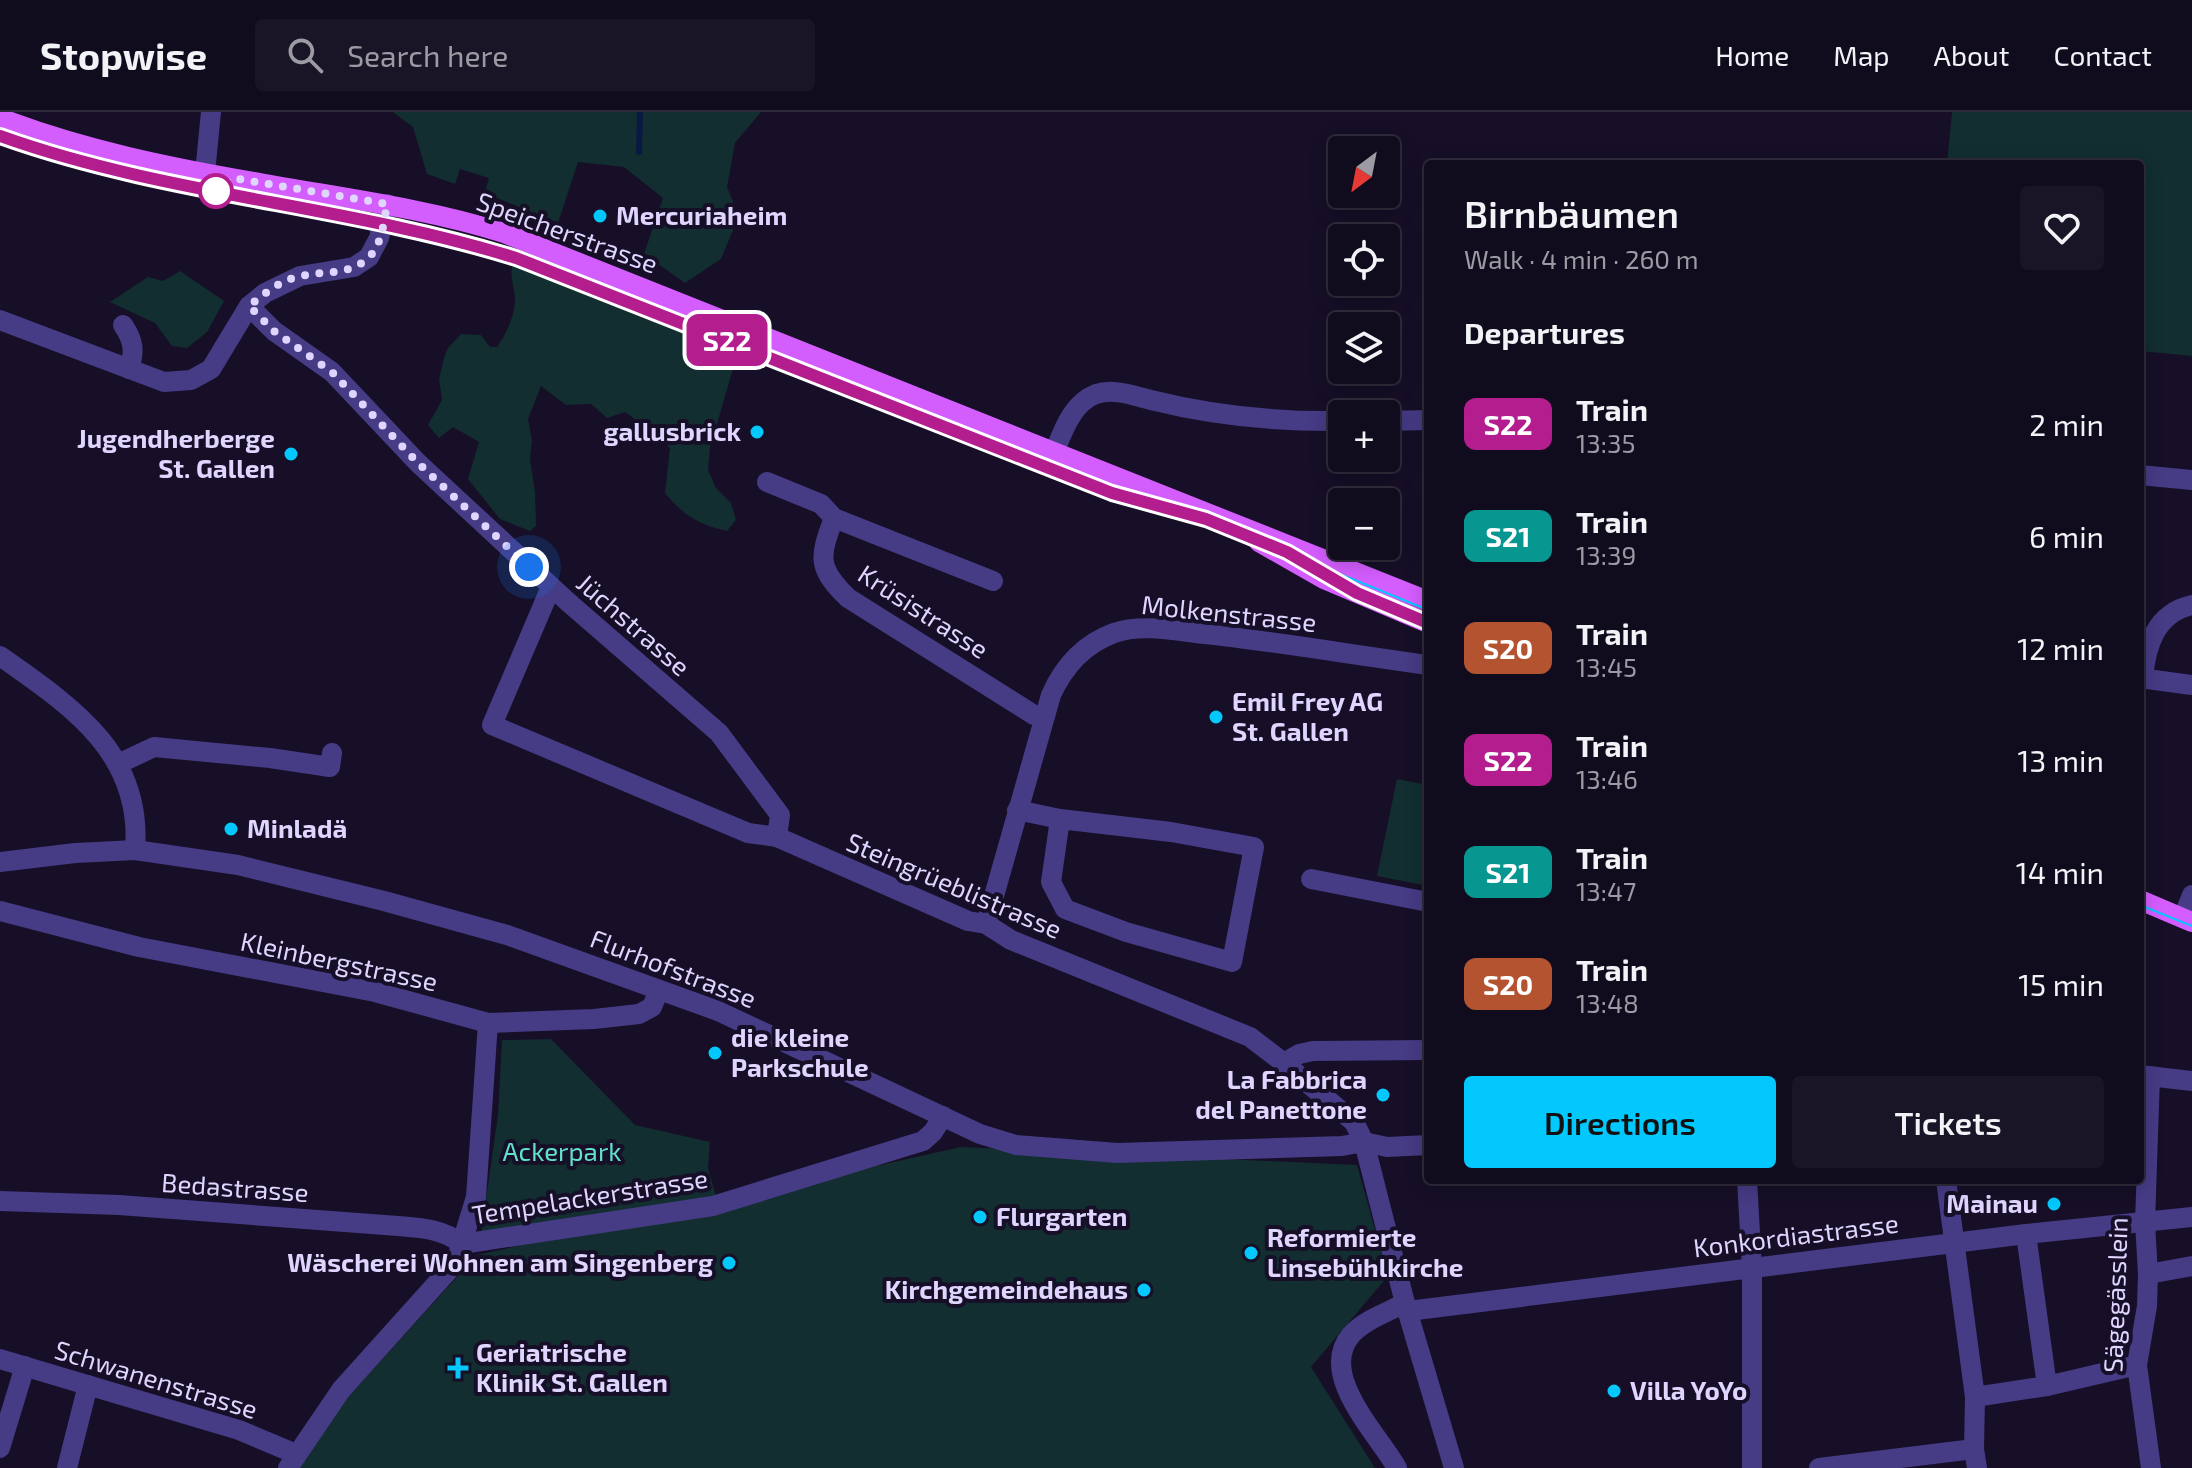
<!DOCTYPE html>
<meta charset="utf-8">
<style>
:root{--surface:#100b1d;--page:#191426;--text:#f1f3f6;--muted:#9c9ba4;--line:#302b3b;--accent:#02c8fd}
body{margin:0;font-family:"Exo 2",sans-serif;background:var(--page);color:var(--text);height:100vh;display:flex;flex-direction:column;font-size:30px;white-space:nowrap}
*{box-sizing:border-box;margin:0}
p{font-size:26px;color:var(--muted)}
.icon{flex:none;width:44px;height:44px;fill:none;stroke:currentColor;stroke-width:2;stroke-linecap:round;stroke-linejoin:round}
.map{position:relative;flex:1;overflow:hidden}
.details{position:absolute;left:1424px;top:48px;width:720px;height:1024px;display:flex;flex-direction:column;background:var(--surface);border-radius:8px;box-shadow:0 4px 20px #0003,0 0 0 2px var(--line)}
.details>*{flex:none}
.badge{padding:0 16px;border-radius:12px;font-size:28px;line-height:52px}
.needle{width:52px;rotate:212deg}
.controls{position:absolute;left:1328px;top:24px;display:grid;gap:16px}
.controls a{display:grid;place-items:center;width:72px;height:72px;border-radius:8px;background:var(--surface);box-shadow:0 4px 20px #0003,0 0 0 2px var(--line);font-size:40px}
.you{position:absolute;width:40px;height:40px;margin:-20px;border:6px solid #fff;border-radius:50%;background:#1a73e8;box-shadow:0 0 0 12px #1a73e833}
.map>.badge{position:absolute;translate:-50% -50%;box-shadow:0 0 0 4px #fff}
h2{padding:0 40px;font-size:30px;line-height:72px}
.round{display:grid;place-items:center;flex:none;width:84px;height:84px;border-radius:8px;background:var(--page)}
.head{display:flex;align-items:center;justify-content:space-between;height:136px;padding:0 40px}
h1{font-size:38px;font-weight:600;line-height:60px}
.action{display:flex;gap:16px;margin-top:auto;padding:16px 40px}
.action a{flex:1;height:92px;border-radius:8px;background:var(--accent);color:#111;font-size:32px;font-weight:600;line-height:92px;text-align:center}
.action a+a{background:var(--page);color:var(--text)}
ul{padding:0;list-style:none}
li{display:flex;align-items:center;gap:24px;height:112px;padding:0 40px}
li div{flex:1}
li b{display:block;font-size:30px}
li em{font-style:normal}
li .badge{min-width:88px;font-weight:700;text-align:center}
header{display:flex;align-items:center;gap:48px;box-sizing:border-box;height:112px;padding:0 40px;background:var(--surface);border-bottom:2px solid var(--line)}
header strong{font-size:38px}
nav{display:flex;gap:44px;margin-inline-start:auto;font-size:28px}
.search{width:560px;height:72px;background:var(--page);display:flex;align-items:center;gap:20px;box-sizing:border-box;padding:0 28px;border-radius:8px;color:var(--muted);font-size:30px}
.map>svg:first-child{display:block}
</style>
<header>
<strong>Stopwise</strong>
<div class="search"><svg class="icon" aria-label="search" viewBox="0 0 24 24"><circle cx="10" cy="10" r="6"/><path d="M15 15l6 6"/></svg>Search here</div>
<nav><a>Home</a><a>Map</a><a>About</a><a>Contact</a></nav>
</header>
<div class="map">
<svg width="2192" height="1356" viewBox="0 0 2192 1356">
<rect width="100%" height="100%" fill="#160f27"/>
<g fill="#122e30">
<polygon points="393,0 761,0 735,31 727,75 739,104 721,147 685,171 644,142 663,86 624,55 578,50 558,111 485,81 489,66 460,57 455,72 427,62 413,15"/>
<polygon points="1952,0 2192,0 2192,244 2140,239 2140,52 1947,52"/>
<path d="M513 152 739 236 710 336 708 358 716 376 731 391 736 408 727 419C699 413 683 403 665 381L670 336 650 318 625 300 607 306 591 292 566 293 541 274 528 307 532 328 530 347 535 380 536 414 530 419 500 407 468 367 479 330 453 315 439 326 428 313 442 288 439 267 444 246 448 236 461 222 481 223 490 235H497C506 223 516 201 515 185 514 174 509 163 513 152Z"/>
<polygon points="180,159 224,189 207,220 187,236 172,234 155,211 110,190 148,165 163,169"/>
<polygon points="1397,667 1428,673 1428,774 1377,764"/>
<polygon points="551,927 635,1013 710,1030 708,1056 716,1085 481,1122 498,1003 502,928"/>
<polygon points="961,1035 1357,1053 1388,1164 1311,1255 1375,1356 289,1356 296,1342 477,1143"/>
</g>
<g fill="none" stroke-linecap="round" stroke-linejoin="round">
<polyline stroke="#0a1944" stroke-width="6" points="639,40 640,0"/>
<g stroke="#463b85" stroke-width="20">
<polyline points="205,61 211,0"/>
<polyline points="249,194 274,219 332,260 418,351 568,490 719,621 780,703 777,725"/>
<polyline points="0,208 164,270 191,268 211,257 249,194 265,181 300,164 354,155 369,145 379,126 387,92"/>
<path d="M123 213C134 229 135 240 129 257"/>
<polyline points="1386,309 1428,308"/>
<path d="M1054 341C1063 319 1072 291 1096 282 1114 276 1134 284 1151 288 1215 304 1276 310 1342 309"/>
<polyline points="2140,363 2192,368"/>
<polyline points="767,370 821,392 834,406 993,469"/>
<path d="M834 406C819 445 817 456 848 486L1034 603 1044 606"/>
<polyline points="551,475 492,613 748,721 777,725 968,809 986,812 1011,828 1250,925 1284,951 1354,1010 1364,1030 1405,1191 1454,1356"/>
<path d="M0 544C71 594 143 641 135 738"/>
<polyline points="2140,566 2192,573"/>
<path d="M2143 566C2146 533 2156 501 2192 493"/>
<polyline points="118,652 154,635 270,646 330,655 332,641"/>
<polyline points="1017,698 1060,707 1171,720 1254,735 1232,850 1126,820 1065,797 1051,770 1060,707"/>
<polyline points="0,750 75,741 135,738 238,753 384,789 507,823 718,899 980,1022 1016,1033 1117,1041 1342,1034 1364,1030 1387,1035 1428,1033"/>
<polyline points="1311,767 1428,790"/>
<polyline points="0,799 139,835 375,880 488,911 594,907 639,902 652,895 659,878"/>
<polyline points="2183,806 2192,783"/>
<path d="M986 812 1051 583C1064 554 1084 532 1114 521 1142 511 1176 519 1205 522 1279 530 1354 543 1428 553"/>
<polyline points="1284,951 1299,942 1313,939 1428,938"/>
<polyline points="2140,963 2192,969"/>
<polyline points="2150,964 2145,1111 2148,1162 2147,1194 2137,1253 2151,1356"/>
<polyline points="1747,1068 1752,1156 1752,1356"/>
<polyline points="1946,1068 1975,1285 1974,1337 1977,1356"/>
<path d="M0 1089 119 1093 398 1114C422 1116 443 1117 462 1132"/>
<polyline points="2026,1122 2047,1274"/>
<polyline points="462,1132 713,1094 923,1029 933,1020 943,1004"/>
<polyline points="2148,1162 2192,1154"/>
<polyline points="1408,1199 2026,1122 2192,1105"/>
<polyline points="0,1247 239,1318 296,1342"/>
<polyline points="1975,1285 2047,1274 2137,1253"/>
<polyline points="0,1336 25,1254"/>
<polyline points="67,1356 88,1273"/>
<polyline points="288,1356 341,1278 456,1150 476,1085 488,911"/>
<path d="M1397 1356C1379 1323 1317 1263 1351 1223 1364 1208 1388 1200 1405 1191"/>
<polyline points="1819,1356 1974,1337"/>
</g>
<g stroke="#d45dfe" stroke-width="20">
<path d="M0 6C83 38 172 56 260 71 342 86 424 96 504 121L1428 489"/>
<polyline points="1259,430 1324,467 1428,511"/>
<polyline points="2140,788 2192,810"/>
</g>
<g stroke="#02c8fd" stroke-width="2">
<polyline points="1112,381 1206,407 1428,498"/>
<polyline points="1392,497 1428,511"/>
<polyline points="2140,793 2192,814"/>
</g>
<g stroke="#02c8fd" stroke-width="9">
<path id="rail" d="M0 24C167 84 347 93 516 146L1112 381"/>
</g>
<use href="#rail" stroke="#160f27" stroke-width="6" stroke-dasharray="18" stroke-linecap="butt"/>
</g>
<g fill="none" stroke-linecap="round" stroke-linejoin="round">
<g stroke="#fff" stroke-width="18">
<path id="line" d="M0 24C167 84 347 93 516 146L1112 381 1206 407 1287 440 1357 481 1428 511"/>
</g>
<use href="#line" stroke="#b41d8e" stroke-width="12"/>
<path stroke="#dfd5ff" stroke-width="8" stroke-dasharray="0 14.4" d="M216 79 233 66 387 92C384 109 382 133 369 145 349 165 321 158 297 165 278 170 264 182 249 194L274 219 332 260 418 351 529 455"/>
</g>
<circle fill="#fff" stroke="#b41d8e" stroke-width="4" cx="216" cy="79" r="16"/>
<g fill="#02c8fd" stroke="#160f27" stroke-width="3">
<circle cx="600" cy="104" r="8"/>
<circle cx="757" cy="320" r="8"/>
<circle cx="291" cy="342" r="8"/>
<circle cx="1216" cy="605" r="8"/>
<circle cx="231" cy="717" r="8"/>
<circle cx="715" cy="941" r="8"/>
<circle cx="1383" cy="983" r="8"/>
<circle cx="2054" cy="1092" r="8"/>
<circle cx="980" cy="1105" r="8"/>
<circle cx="1251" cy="1141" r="8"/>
<circle cx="729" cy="1151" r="8"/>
<circle cx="1144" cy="1178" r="8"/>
<path d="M454 1244h8v8h8v8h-8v8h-8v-8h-8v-8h8z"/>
<circle cx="1614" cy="1279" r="8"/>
</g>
<g text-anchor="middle" stroke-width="8" stroke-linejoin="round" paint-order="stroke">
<g font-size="26" font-weight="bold" fill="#dfd5ff" stroke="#160f27" text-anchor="start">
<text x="616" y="113">Mercuriaheim</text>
<text x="741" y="329" text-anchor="end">gallusbrick</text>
<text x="275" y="336" text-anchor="end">Jugendherberge<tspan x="275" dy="30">St. Gallen</tspan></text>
<text x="1232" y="599">Emil Frey AG<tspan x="1232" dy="30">St. Gallen</tspan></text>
<text x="247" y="726">Minladä</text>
<text x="731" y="935">die kleine<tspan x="731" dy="30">Parkschule</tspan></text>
<text x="1367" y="977" text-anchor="end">La Fabbrica<tspan x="1367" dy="30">del Panettone</tspan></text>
<text x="2038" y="1101" text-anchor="end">Mainau</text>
<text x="996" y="1114">Flurgarten</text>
<text x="1267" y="1135">Reformierte<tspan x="1267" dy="30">Linsebühlkirche</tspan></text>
<text x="713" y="1160" text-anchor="end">Wäscherei Wohnen am Singenberg</text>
<text x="1128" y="1187" text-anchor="end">Kirchgemeindehaus</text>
<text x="476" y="1250">Geriatrische<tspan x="476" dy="30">Klinik St. Gallen</tspan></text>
<text x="1630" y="1288">Villa YoYo</text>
</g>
<g font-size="26" fill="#dfd5ff" stroke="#160f27">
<text transform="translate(567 121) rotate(20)" y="9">Speicherstrasse</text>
<text transform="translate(923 500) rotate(33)" y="9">Krüsistrasse</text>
<text transform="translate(1229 502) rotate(6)" y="9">Molkenstrasse</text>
<text transform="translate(633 513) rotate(41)" y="9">Jüchstrasse</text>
<text transform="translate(954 774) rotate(23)" y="9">Steingrüeblistrasse</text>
<text transform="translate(339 850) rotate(12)" y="9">Kleinbergstrasse</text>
<text transform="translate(673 857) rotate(21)" y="9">Flurhofstrasse</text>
<text transform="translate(235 1076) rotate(4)" y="9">Bedastrasse</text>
<text transform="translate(590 1085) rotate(-9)" y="9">Tempelackerstrasse</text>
<text transform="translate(1796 1124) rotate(-7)" y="9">Konkordiastrasse</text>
<text transform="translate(2116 1183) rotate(-88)" y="9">Sägegässlein</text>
<text transform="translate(156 1268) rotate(17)" y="9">Schwanenstrasse</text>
</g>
<g font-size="26" fill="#61dfce" stroke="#160f27">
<text x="562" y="1049">Ackerpark</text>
</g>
</g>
</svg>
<div class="controls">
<a><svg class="needle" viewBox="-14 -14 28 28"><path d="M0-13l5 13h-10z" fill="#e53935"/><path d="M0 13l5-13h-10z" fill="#9c9ba4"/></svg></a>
<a><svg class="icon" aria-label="locate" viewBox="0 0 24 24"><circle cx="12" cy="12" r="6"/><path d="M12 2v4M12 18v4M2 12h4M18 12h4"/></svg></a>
<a><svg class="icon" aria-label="layers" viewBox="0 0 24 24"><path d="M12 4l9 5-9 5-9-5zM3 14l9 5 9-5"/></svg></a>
<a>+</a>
<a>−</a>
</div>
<div class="you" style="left:529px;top:455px"></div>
<b class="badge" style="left:727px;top:228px;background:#b41d8e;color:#fff">S22</b>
<section class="details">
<div class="head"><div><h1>Birnbäumen</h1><p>Walk · 4 min · 260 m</p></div><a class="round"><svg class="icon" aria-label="heart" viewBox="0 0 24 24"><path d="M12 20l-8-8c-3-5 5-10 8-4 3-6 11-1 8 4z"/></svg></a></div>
<h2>Departures</h2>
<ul>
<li><span class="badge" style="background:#b41d8e;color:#fff">S22</span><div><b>Train</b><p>13:35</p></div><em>2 min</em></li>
<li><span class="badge" style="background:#089690;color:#fff">S21</span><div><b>Train</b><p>13:39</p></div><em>6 min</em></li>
<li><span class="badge" style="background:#b4532f;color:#fff">S20</span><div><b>Train</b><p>13:45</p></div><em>12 min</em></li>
<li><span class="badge" style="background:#b41d8e;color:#fff">S22</span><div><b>Train</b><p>13:46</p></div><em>13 min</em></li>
<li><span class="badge" style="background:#089690;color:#fff">S21</span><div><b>Train</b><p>13:47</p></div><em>14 min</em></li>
<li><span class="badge" style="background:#b4532f;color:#fff">S20</span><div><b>Train</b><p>13:48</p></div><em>15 min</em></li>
</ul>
<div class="action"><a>Directions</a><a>Tickets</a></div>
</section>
</div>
